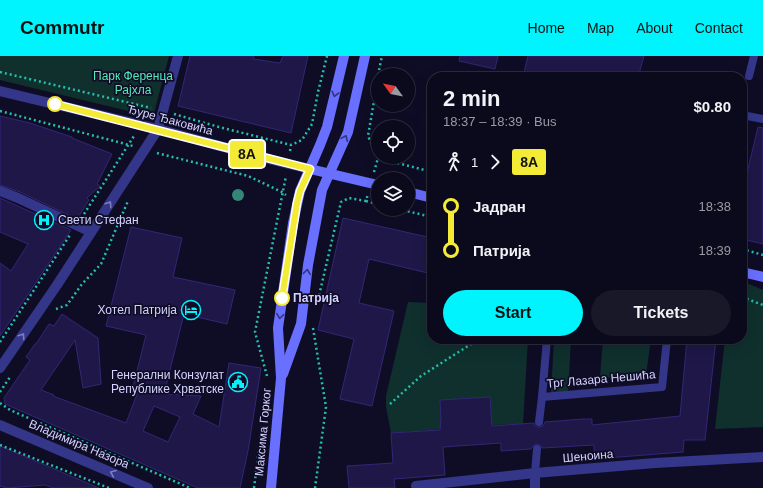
<!DOCTYPE html>
<meta charset="utf-8">
<style>
:root{--surface:#0b0a1c;--page:#191829;--text:#f1f3f6;--muted:#9a9aa3;--line:#2b2b3b;--accent:#00f4fd}
body{margin:0;font-family:Arial,sans-serif;background:var(--page);color:var(--text);height:100vh;display:flex;flex-direction:column;font-size:15px;white-space:nowrap}
*{box-sizing:border-box;margin:0}
p{font-size:13px;color:var(--muted)}
.icon{flex:none;width:22px;height:22px;fill:none;stroke:currentColor;stroke-width:2;stroke-linecap:round;stroke-linejoin:round}
.map{position:relative;flex:1;overflow:hidden}
.side{position:absolute;left:427px;top:16px;width:320px;height:272px;display:flex;flex-direction:column;background:var(--surface);border-radius:16px;box-shadow:0 4px 16px #0002,0 0 0 1px var(--line)}
.side>*{flex:none}
.badge{padding:0 8px;border-radius:3px;font-size:14px;line-height:26px}
.needle{width:26px;rotate:303deg}
.tools{position:absolute;left:371px;top:12px;display:grid;gap:8px}
.tools a{display:grid;place-items:center;width:44px;height:44px;border-radius:50%;background:var(--surface);box-shadow:0 4px 16px #0002,0 0 0 1px var(--line);font-size:20px}
.map>.badge{position:absolute;translate:-50% -50%;box-shadow:0 0 0 2px #fff}
.legs{display:flex;align-items:center;gap:6px;height:44px;padding:0 16px;font-size:13px}
.legs p{margin-inline-start:auto}
.summary{display:flex;align-items:center;justify-content:space-between;height:68px;padding:0 16px}
h1{font-size:22px;font-weight:700;line-height:30px}
.primary-button{display:flex;gap:8px;margin-top:auto;padding:8px 16px}
.primary-button a{flex:1;height:46px;border-radius:24px;background:var(--accent);color:#111;font-size:16px;font-weight:700;line-height:46px;text-align:center}
.primary-button a+a{background:var(--page);color:var(--text)}
ul{padding:0 16px;list-style:none}
li{display:flex;align-items:center;gap:14px;height:44px;font-size:15px}
li i{display:grid;place-items:center;width:6px;height:100%;margin:0 5px;background:currentColor}
li i::after{content:'';width:10px;height:10px;margin:-5px;border:3px solid;border-radius:50%;background:var(--surface)}
li p{margin-inline-start:auto}
li:first-child i{background:linear-gradient(#0000 50%,currentColor 0)}
li:last-child i{background:linear-gradient(currentColor 50%,#0000 0)}
header{display:flex;align-items:center;gap:24px;box-sizing:border-box;height:56px;padding:0 20px;background:var(--accent);color:#111}
header strong{font-size:19px}
nav{display:flex;gap:22px;margin-inline-start:auto;font-size:14px}
.map>svg:first-child{display:block}
</style>
<header>
<strong>Commutr</strong>
<nav><a>Home</a><a>Map</a><a>About</a><a>Contact</a></nav>
</header>
<div class="map">
<svg width="763" height="432" viewBox="0 0 763 432">
<rect width="100%" height="100%" fill="#0f0d26"/>
<g fill="#0f302d">
<polygon points="0,0 169,0 153,61 0,24"/>
<polygon points="742,225 763,234 763,371 715,373 725,283 742,283"/>
<polygon points="408,246 432,247 432,283 528,283 523,368 492,369 490,341 457,343 451,348 450,343 440,344 441,361 445,373 391,377 386,351 386,340"/>
<polygon points="554,283 571,283 568,338 551,337"/>
<polygon points="603,283 651,283 646,319 600,322"/>
</g>
<g fill="#1e1748" stroke="#322776" fill-rule="evenodd">
<polygon points="190,0 254,0 253,3 280,7 283,0 308,0 291,77 178,50"/>
<polygon points="460,0 498,0 495,13 459,5"/>
<polygon points="528,0 644,0 638,21 523,21"/>
<polygon points="0,60 30,67 72,81 72,82 112,98 97,128 100,130 87,142 89,144 77,163 20,136 0,129"/>
<polygon points="758,71 763,72 763,188 742,183 742,138"/>
<polygon points="0,142 71,174 0,280 0,207 11,215 28,188 0,176"/>
<polygon points="343,162 432,182 432,218 369,203 359,247 394,255 372,350 340,343 354,283 318,274"/>
<path d="M131 171 182 182 173 221 235 234 227 268 184 258 164 338 201 340 193 358 219 371 229 307 261 312 248 395 240 432H198L5 348 4 342 30 304 26 301 35 288H36L49 268 54 270 62 258 98 282 101 328 83 332 75 284 41 334 54 339 53 340 126 367 139 333 133 331 146 279 106 270ZM154 350 180 361 168 386 143 375Z"/>
<polygon points="687,283 716,283 705,384 684,384 683,396 594,403 594,389 542,392 540,389 537,388 533,390 531,393 501,395 501,387 443,391 445,419 394,423 395,432 349,432 347,410 393,407 391,377 440,374 441,362 440,344 490,341 492,370 534,367 535,370 539,371 543,370 545,366 583,363 592,363 592,369 680,360"/>
<polygon points="0,390 99,432 53,432 45,429 7,432 0,430"/>
</g>
<g fill="none" stroke-linecap="round" stroke-linejoin="round">
<g stroke="#25c0ad" stroke-width="2.5" stroke-dasharray="2 3" stroke-linecap="butt">
<polyline points="0,16 151,52"/>
<polyline points="378,19 382,0"/>
<polyline points="0,55 133,90"/>
<polyline points="174,58 219,71 291,89"/>
<polyline points="290,95 291,89 302,84 312,68 318,36 327,0"/>
<polyline points="157,97 248,120 282,136 286,139"/>
<polyline points="378,102 432,116"/>
<polyline points="374,116 378,102 368,80 378,22"/>
<polyline points="366,145 378,148"/>
<polyline points="398,153 432,161"/>
<polyline points="84,158 134,80"/>
<polyline points="742,193 763,199"/>
<polyline points="742,241 763,249"/>
<polyline points="318,244 341,146 349,142 366,145 368,138"/>
<polyline points="56,253 67,249 82,228 101,208 128,145"/>
<polyline points="313,272 326,351 315,432"/>
<polyline points="0,286 70,179"/>
<polyline points="267,320 255,276 286,120"/>
<polyline points="0,336 10,321"/>
<polyline points="0,347 10,354 190,432"/>
<polyline points="390,348 421,320 479,283"/>
<polyline points="0,389 109,432"/>
<polyline points="254,432 262,369"/>
</g>
<g stroke="#343689" stroke-width="8">
<polyline points="749,20 754,0"/>
<polyline points="742,59 763,63"/>
<polyline points="542,341 547,283"/>
<polyline points="539,366 542,341 662,331 667,283"/>
<polyline points="535,417 537,393"/>
</g>
<g stroke="#343689" stroke-width="10">
<polyline points="158,73 178,0"/>
<polyline points="0,135 18,142 91,176"/>
</g>
<g stroke="#343689" stroke-width="10">
<polyline points="0,312 57,229 158,73"/>
<polyline points="0,369 148,432"/>
<polyline points="535,417 535,432"/>
<polyline points="416,430 535,417 655,407 763,401"/>
</g>
<polyline stroke="#343689" stroke-width="10" points="0,35 158,73 256,100 310,113"/>
<g stroke="#696fff" stroke-width="10">
<polyline points="310,113 378,129"/>
<polyline points="408,136 432,142"/>
<polyline points="742,216 763,221"/>
<polyline points="283,318 301,268 308,209 322,134 348,76 365,0"/>
<polyline points="271,432 281,322 278,272 293,167 300,135 320,89 327,71 344,0"/>
</g>
</g>
<circle fill="#358677" cx="238" cy="139" r="6"/>
<defs><path id="oneway-chevron" d="M-2-3.5L2.5 0L-2 3.5" fill="none" stroke-width="1.6" stroke-linecap="round" stroke-linejoin="round"/></defs>
<g stroke="#33347d">
<use href="#oneway-chevron" transform="translate(335 38) rotate(104)"/>
<use href="#oneway-chevron" transform="translate(345 82) rotate(-66)"/>
<use href="#oneway-chevron" transform="translate(307 216) rotate(-83)"/>
<use href="#oneway-chevron" transform="translate(280 260) rotate(98)"/>
</g>
<g stroke="#7c7cbe">
<use href="#oneway-chevron" transform="translate(109 148) rotate(-57)"/>
<use href="#oneway-chevron" transform="translate(22 280) rotate(-56)"/>
<use href="#oneway-chevron" transform="translate(113 417) rotate(-157)"/>
</g>
<g fill="none" stroke-linecap="round" stroke-linejoin="round">
<g stroke="#fff" stroke-width="9">
<polyline id="line-1" points="55,48 310,113 300,135 297,147 282,242"/>
</g>
<use href="#line-1" stroke="#f4eb37" stroke-width="6"/>
</g>
<defs>
<g id="hospital-ring" transform="scale(1)"><circle r="9.5" fill="#0f0d26" stroke="#00f4fd" stroke-width="1.5"/><path d="M-5-5h3v3.5h4V-5h3V5h-3V1.5h-4V5h-3Z" fill="#00f4fd"/></g>
<g id="hotel-ring" transform="scale(1)"><circle r="9.5" fill="#0f0d26" stroke="#00f4fd" stroke-width="1.5"/><path d="M-6-4.5h1.5V1H6V5H4.5V3h-9V5H-6ZM-4 0a1.8 1.8 0 1 1 3.6 0ZM.5 0V-2.5h3Q6-2.5 6 0Z" fill="#00f4fd"/></g>
<g id="civic-ring" transform="scale(1)"><circle r="9.5" fill="#0f0d26" stroke="#00f4fd" stroke-width="1.5"/><path d="M-.6-6.5H3V-4.5H.6V-3L4-1V1h2V6H-6V1h2V-1L-.6-3ZM-1.2 2.5V6h2.4V2.5Z" fill="#00f4fd"/></g>
</defs>
<g fill-rule="evenodd">
<use href="#hospital-ring" x="44" y="164"/>
<use href="#hotel-ring" x="191" y="254"/>
<use href="#civic-ring" x="238" y="326"/>
</g>
<g fill="#fff" stroke="#f4eb37" stroke-width="2">
<circle cx="55" cy="48" r="7"/>
<circle cx="282" cy="242" r="7"/>
</g>
<g text-anchor="middle" stroke-width="3.5" stroke-linejoin="round" paint-order="stroke">
<g font-size="12" fill="#54e9ba" stroke="#0f0d26">
<text x="133" y="24">Парк Ференца<tspan x="133" dy="14">Рајхла</tspan></text>
</g>
<g font-size="12" fill="#d4d2ff" stroke="#0f0d26">
<text transform="translate(170 64) rotate(15)" y="4">Ђуре Ђаковића</text>
<text transform="translate(601 323) rotate(-5)" y="4">Трг Лазара Нешића</text>
<text transform="translate(263 376) rotate(-85)" y="4">Максима Горког</text>
<text transform="translate(79 388) rotate(23)" y="4">Владимира Назора</text>
<text transform="translate(588 400) rotate(-5)" y="4">Шеноина</text>
</g>
<g font-size="12" fill="#d4d2ff" stroke="#0f0d26" text-anchor="end">
<text x="58" y="168" text-anchor="start">Свети Стефан</text>
<text x="177" y="258">Хотел Патрија</text>
<text x="224" y="323">Генерални Конзулат<tspan x="224" dy="14">Републике Хрватске</tspan></text>
</g>
<g font-size="12" font-weight="bold" fill="#d4d2ff" stroke="#0f0d26" text-anchor="start">
<text x="293" y="246">Патрија</text>
</g>
</g>
</svg>
<div class="tools">
<a><svg class="needle" viewBox="-14 -14 28 28"><path d="M0-13l5 13h-10z" fill="#e53935"/><path d="M0 13l5-13h-10z" fill="#9a9aa3"/></svg></a>
<a><svg class="icon" aria-label="locate" viewBox="0 0 24 24"><circle cx="12" cy="12" r="6"/><path d="M12 2v4M12 18v4M2 12h4M18 12h4"/></svg></a>
<a><svg class="icon" aria-label="layers" viewBox="0 0 24 24"><path d="M12 4l9 5-9 5-9-5zM3 14l9 5 9-5"/></svg></a>
</div>
<b class="badge" style="left:247px;top:98px;background:#f4eb37;color:#111">8A</b>
<section class="side">
<div class="summary"><div><h1>2 min</h1><p>18:37 – 18:39 · Bus</p></div><b>$0.80</b></div>
<div class="legs"><svg class="icon" aria-label="walk" viewBox="0 0 24 24"><circle cx="13" cy="4" r="2"/><path d="M13 8l-2 6 4 7M11 14l-3 7M7 12l3-4h3l4 4"/></svg>1<svg class="icon" aria-label="forward" viewBox="0 0 24 24"><path d="M9 5l7 7-7 7"/></svg><b class="badge" style="background:#f4eb37;color:#111">8A</b></div>
<ul>
<li><i style="color:#f4eb37"></i><b>Јадран</b><p>18:38</p></li>
<li><i style="color:#f4eb37"></i><b>Патрија</b><p>18:39</p></li>
</ul>
<div class="primary-button"><a>Start</a><a>Tickets</a></div>
</section>
</div>
